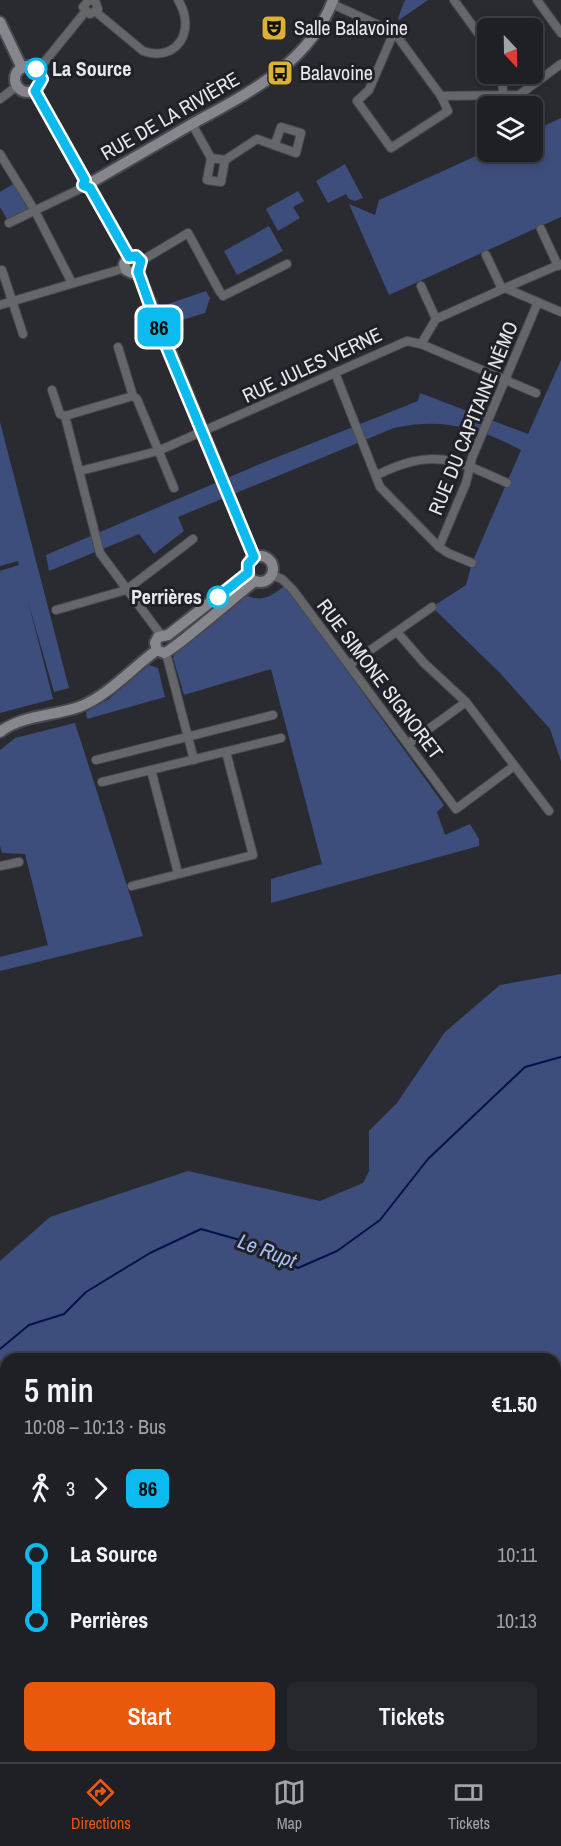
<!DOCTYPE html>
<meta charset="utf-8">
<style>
:root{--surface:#1f2025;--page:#27282d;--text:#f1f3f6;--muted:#a1a3a7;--line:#3c3e42;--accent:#ea580c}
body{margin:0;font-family:"Archivo Narrow",sans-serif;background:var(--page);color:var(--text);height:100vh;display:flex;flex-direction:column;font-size:22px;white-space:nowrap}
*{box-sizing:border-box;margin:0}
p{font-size:20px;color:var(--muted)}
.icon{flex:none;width:33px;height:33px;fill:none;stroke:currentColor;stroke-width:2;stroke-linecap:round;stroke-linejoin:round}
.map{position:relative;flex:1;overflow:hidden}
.side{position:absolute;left:0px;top:1353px;width:561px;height:410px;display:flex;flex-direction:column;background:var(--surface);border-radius:18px 18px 0 0;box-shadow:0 3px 9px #0003,0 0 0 2px var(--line)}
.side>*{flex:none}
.badge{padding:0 12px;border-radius:9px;font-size:21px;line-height:39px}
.needle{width:39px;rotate:158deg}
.buttons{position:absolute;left:477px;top:18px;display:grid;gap:12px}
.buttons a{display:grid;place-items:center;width:66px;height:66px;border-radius:9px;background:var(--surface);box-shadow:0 3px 9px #0003,0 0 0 2px var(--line);font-size:30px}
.map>.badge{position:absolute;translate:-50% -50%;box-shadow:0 0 0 3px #fff}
.legs{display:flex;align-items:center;gap:9px;height:66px;padding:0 24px;font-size:20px}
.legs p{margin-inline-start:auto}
.summary{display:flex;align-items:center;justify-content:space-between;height:102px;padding:0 24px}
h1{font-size:33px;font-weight:600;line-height:45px}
.button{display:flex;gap:12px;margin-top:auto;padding:12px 24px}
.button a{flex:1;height:69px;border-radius:9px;background:var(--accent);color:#fff;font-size:24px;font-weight:600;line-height:69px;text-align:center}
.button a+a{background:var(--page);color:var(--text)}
ul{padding:0 24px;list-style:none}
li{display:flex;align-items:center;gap:21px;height:66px;font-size:22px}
li i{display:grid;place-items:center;width:9px;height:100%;margin:0 8px;background:currentColor}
li i::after{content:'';width:15px;height:15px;margin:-8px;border:4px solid;border-radius:50%;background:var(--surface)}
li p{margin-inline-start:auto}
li:first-child i{background:linear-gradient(#0000 50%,currentColor 0)}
li:last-child i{background:linear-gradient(currentColor 50%,#0000 0)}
.tab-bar{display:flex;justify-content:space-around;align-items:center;height:84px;border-top:2px solid var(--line);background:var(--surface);font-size:16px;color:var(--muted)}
.tab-bar a{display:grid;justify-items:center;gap:3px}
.tab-bar .current{color:var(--accent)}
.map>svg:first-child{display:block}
</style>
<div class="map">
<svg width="561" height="1762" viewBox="0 0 561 1762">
<rect width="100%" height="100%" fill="#292b31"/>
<g fill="#3e4e7c">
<polygon points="405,0 428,0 399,20 398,18"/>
<polygon points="561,118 561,217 389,295 349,204 375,215 379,200 487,151 532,152 533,131"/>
<polygon points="345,164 363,198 355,201 349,199 346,194 328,203 316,181"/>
<polygon points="15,183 30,210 8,221 0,207 0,192"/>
<polygon points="298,191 304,201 293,207 300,218 278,231 266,209"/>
<polygon points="269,226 283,251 237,275 224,251"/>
<polygon points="206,291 210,298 205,313 172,323 165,305"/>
<path d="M561 360V761L550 729 500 673 432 607 466 585 472 563 521 450C480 428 441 417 394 428L178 517 184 531 154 554 139 534 49 571 46 555 260 464 418 401 420 393 528 434Z"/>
<polygon points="0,422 69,688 54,692 28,601 53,699 0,713 0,571 19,565 18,561 0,566"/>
<path d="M285 585 444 805 437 812 445 835 470 824 479 839V846L271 903V879L322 864 271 669 184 695 173 658 179 644 245 594C259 604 273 596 285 585Z"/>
<polygon points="149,665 158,668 165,697 87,719 86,712 109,699"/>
<polygon points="75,723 143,936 0,971 0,957 48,945 25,854 2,853 0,846 0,750 15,738"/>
<polygon points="561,974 561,1430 555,1429 555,1359 6,1359 6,1424 0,1428 0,1261 50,1217 188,1171 320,1201 363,1183 369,1171 369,1131 397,1103 445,1032 500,985"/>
<polygon points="555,1473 561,1475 561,1762 531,1762 531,1757 555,1756"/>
<polygon points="0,1643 6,1644 6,1756 103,1757 104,1762 0,1762"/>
</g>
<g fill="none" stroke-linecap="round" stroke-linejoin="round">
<polyline stroke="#080f4d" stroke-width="2" points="0,1349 29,1325 64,1314 86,1292 150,1253 201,1229 254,1244 298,1268 337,1251 380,1220 428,1159 525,1067 561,1057"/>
<g stroke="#47494f" stroke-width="10">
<g id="street">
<polyline points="89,0 83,7 90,14 98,9 96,3 92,0"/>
<polyline points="454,0 488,47"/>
<polyline points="537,0 561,33"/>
<polyline points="332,4 394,32 441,96 448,111 391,148 357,101 369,90 394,32"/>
<path d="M96 12 143 51C177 63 197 30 178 0"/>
<polyline points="38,70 85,12"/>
<polyline points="502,74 503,95"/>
<polyline points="441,96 519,95 561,64"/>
<polyline points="0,99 17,86"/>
<polyline points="192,124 211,158 225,160 257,139 296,153 301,133 281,127 275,144"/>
<polyline points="0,154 35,211 72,283"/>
<polyline points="211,158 207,180 221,182 225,160"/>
<polyline points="9,223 84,187"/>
<polyline points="541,229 558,266"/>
<polyline points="486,255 502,289"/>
<polyline points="141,261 188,233 220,292"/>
<polyline points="2,270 23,334"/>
<polyline points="421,286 436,319"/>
<polyline points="505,288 561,264"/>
<polyline points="223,296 287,264"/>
<polyline points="0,305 125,268"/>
<polyline points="162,335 179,330"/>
<polyline points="421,344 436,319 505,288 561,312"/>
<polyline points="118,347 133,396 137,399 174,488"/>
<polyline points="335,373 380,487 439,547 448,553 472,563"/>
<polyline points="52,390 60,414 65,416"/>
<polyline points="65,416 100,553 161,635"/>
<polyline points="65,416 133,396"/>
<polyline points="80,471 158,451 407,341 421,344 536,393"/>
<path d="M377 475C433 448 453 458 507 483"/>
<polyline points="439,547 466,483 472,458 538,302"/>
<polyline points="271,575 282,579 293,590 456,809 514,766"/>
<polyline points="56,610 126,590 193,539"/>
<polyline points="397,632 424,663 466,702 549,811"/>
<polyline points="166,653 194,760"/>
<polyline points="349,665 432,607"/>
<polyline points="408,744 466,702"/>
<polyline points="96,760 273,715"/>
<polyline points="151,770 178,873"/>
<polyline points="102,782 281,738"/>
<polyline points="0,866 19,862"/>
<polyline points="132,886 253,855 226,752"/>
<polyline points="555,1725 561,1716"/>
<polyline points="510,1756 520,1762"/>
<polyline points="357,1762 361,1756"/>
<polyline points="536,1762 539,1756"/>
</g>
</g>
<g stroke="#47494f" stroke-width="14">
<g id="secondary">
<polyline points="0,22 22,68"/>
<circle cx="28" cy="79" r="13"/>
<polyline points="35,91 85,180 83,185 90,188"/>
<path d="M92 182C126 162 159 143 192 124 248 93 309 64 333 0"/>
<polyline points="90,188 129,257"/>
<polyline points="129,257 124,264 126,270 132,273 138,272"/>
<polyline points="129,257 136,256 141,261 138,272"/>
<polyline points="138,272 254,557"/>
<circle cx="260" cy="569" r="13"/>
<polyline points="168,635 248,573"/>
<path d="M157 650 164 653C171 652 242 591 255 581"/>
<polyline points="157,650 155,643 158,637 168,635"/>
<path d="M0 732C22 715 54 716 79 707 108 696 132 668 157 650"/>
<polyline points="0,1745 6,1746"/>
<polyline points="52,1756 84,1759 113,1756"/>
<polyline points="226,1756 238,1762"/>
</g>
</g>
<use href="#street" stroke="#656669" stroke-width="8"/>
<use href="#secondary" stroke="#85878c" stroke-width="10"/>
</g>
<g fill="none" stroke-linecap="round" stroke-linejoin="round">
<g stroke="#fff" stroke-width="14">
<polyline id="line-1" points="36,69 42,79 35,91 85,180 83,185 90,188 129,257 136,256 141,261 138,272 153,314 254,557 248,564 248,573 218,597"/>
</g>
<use href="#line-1" stroke="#0bbbef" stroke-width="9"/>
</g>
<defs>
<g id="theatre-square" transform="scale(1.35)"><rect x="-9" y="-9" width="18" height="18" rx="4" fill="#ddb133" stroke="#1f2127"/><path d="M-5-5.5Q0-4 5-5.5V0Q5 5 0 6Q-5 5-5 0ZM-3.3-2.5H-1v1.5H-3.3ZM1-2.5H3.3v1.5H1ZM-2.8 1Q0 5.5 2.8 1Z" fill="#111"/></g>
<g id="bus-square" transform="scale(1.35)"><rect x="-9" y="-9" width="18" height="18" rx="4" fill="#ddb133" stroke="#1f2127"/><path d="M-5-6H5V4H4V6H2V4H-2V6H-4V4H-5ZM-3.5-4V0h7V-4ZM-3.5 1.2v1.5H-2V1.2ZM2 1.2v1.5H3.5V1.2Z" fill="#111"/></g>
</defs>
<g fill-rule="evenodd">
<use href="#theatre-square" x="274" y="28"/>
<use href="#bus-square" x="280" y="73"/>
</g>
<g fill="#fff" stroke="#0bbbef" stroke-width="3">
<circle cx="36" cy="69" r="10"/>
<circle cx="218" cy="597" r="10"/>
</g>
<g text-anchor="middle" stroke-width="6" stroke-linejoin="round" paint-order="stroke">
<g font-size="20" fill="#e6e8ec" stroke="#1f2127" text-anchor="start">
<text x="294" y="35">Salle Balavoine</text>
<text x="300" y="80">Balavoine</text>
</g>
<g font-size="20" font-weight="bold" fill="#e6e8ec" stroke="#1f2127" text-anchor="start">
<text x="52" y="76">La Source</text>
<text x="202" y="604" text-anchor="end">Perrières</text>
</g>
<g font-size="20" fill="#e6e8ec" stroke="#1f2127">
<text transform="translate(170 116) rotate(-30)" y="7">RUE DE LA RIVIÈRE</text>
<text transform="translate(312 365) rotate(-25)" y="7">RUE JULES VERNE</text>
<text transform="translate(473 418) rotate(-68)" y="7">RUE DU CAPITAINE NÉMO</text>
<text transform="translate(380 679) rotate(53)" y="7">RUE SIMONE SIGNORET</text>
</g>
<g font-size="21" font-style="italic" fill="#a8bef7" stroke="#1f2127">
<text transform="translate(267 1251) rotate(21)" y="7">Le Rupt</text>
</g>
</g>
</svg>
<div class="buttons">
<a><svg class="needle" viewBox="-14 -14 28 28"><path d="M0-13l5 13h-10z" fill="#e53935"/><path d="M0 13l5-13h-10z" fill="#a1a3a7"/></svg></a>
<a><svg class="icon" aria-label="layers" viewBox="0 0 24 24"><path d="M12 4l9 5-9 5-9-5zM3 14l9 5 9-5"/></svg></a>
</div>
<b class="badge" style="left:159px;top:327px;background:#0bbbef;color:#111">86</b>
<section class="side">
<div class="summary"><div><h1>5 min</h1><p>10:08 – 10:13 · Bus</p></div><b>€1.50</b></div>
<div class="legs"><svg class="icon" aria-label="walk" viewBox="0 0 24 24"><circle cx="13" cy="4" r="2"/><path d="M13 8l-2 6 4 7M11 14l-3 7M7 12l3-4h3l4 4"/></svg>3<svg class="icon" aria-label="forward" viewBox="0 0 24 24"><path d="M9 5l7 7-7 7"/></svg><b class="badge" style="background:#0bbbef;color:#111">86</b></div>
<ul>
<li><i style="color:#0bbbef"></i><b>La Source</b><p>10:11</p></li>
<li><i style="color:#0bbbef"></i><b>Perrières</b><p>10:13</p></li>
</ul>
<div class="button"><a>Start</a><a>Tickets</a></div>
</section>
</div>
<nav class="tab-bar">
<a class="current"><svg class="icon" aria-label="directions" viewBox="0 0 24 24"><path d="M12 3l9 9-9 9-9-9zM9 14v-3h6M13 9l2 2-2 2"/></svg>Directions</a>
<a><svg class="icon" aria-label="map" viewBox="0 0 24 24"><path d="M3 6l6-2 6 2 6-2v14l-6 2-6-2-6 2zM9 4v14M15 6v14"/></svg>Map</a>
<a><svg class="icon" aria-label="tickets" viewBox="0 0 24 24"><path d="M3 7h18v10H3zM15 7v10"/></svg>Tickets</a>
</nav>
